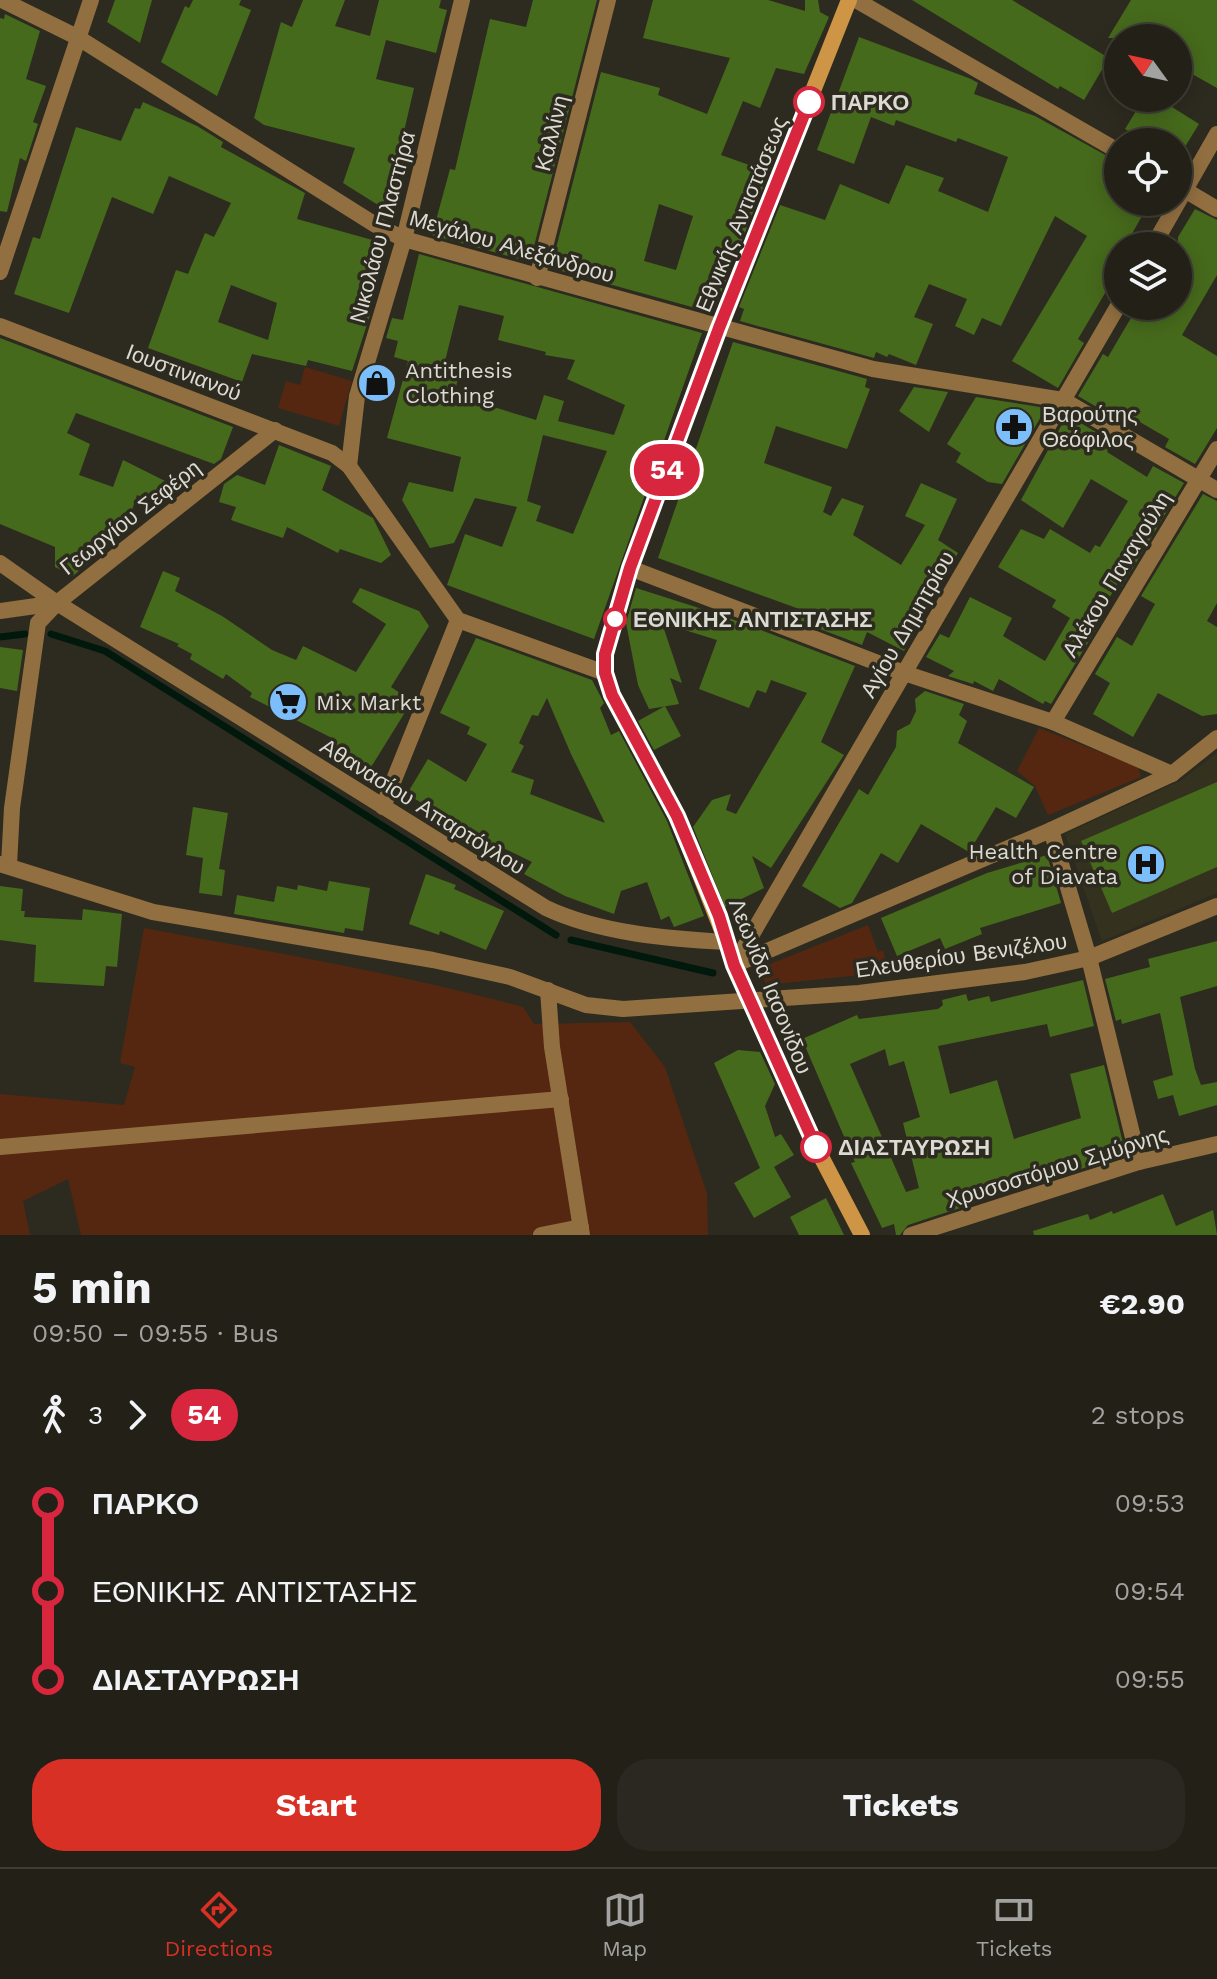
<!DOCTYPE html>
<meta charset="utf-8">
<style>
:root{--surface:#222017;--page:#2a2820;--text:#f1f3f6;--muted:#a2a3a1;--line:#3f3e36;--accent:#d93025}
body{margin:0;font-family:"Work Sans",sans-serif;background:var(--page);color:var(--text);height:100vh;display:flex;flex-direction:column;font-size:30px;white-space:nowrap}
*{box-sizing:border-box;margin:0}
p{font-size:26px;color:var(--muted)}
.icon{flex:none;width:44px;height:44px;fill:none;stroke:currentColor;stroke-width:2;stroke-linecap:round;stroke-linejoin:round}
.map{position:relative;height:1235px;overflow:hidden}
.drawer{display:flex;flex-direction:column;background:var(--surface);flex:1}
.drawer>*{flex:none}
.badge{padding:0 16px;border-radius:26px;font-size:28px;line-height:52px}
.needle{width:52px;rotate:303deg}
.tools{position:absolute;left:1104px;top:24px;display:grid;gap:16px}
.tools a{display:grid;place-items:center;width:88px;height:88px;border-radius:50%;background:var(--surface);box-shadow:0 4px 20px #0003,0 0 0 2px var(--line);font-size:40px}
.map>.badge{position:absolute;translate:-50% -50%;box-shadow:0 0 0 4px #fff}
.legs{display:flex;align-items:center;gap:12px;height:88px;padding:0 32px;font-size:26px}
.legs p{margin-inline-start:auto}
.summary{display:flex;align-items:center;justify-content:space-between;height:136px;padding:0 32px}
h1{font-size:44px;font-weight:700;line-height:60px}
.action{display:flex;gap:16px;margin-top:auto;padding:16px 32px}
.action a{flex:1;height:92px;border-radius:32px;background:var(--accent);color:#fff;font-size:32px;font-weight:700;line-height:92px;text-align:center}
.action a+a{background:var(--page);color:var(--text)}
ul{padding:0 32px;list-style:none}
li{display:flex;align-items:center;gap:28px;height:88px;font-size:30px}
li i{display:grid;place-items:center;width:12px;height:100%;margin:0 10px;background:currentColor}
li i::after{content:'';width:20px;height:20px;margin:-10px;border:6px solid;border-radius:50%;background:var(--surface)}
li p{margin-inline-start:auto}
li:first-child i{background:linear-gradient(#0000 50%,currentColor 0)}
li:last-child i{background:linear-gradient(currentColor 50%,#0000 0)}
.dock{display:flex;justify-content:space-around;align-items:center;height:112px;border-top:2px solid var(--line);background:var(--surface);font-size:22px;color:var(--muted)}
.dock a{display:grid;justify-items:center;gap:4px}
.dock .current{color:var(--accent)}
.map>svg:first-child{display:block}
</style>
<div class="map">
<svg width="1217" height="1235" viewBox="0 0 1217 1235">
<rect width="100%" height="100%" fill="#2d2b1f"/>
<polygon fill="#34321f" points="1217,753 1217,893 1102,941 1065,834 1180,781"/>
<g fill="#552710">
<polygon points="305,367 352,381 339,426 278,408 286,381 300,385"/>
<polygon points="1039,728 1138,767 1141,777 1048,815 1035,786 1017,771"/>
<polygon points="868,925 878,952 883,950 889,972 766,985 760,968"/>
<path d="M144 928C271 952 399 973 523 1007L534 1024 630 1022 665 1067 707 1194 708 1235H81L68 1179 23 1201 30 1235H0V1094L124 1105 135 1067 120 1063Z"/>
</g>
<g fill="none" stroke-linecap="round" stroke-linejoin="round">
<g stroke="#00190c" stroke-width="7">
<polyline points="51,634 105,651 556,935"/>
<polyline points="0,637 25,634"/>
<polyline points="571,940 713,973"/>
</g>
</g>
<g fill="#466a1c" fill-rule="evenodd">
<polygon points="115,0 152,0 140,43 107,22"/>
<polygon points="193,0 241,0 239,5 251,10 217,96 161,62 185,6 189,8"/>
<polygon points="303,0 345,0 335,26 370,36 379,0 441,0 439,8 447,10 436,53 386,40 376,79 414,88 386,210 343,183 355,148 264,125 254,118 281,22 292,27"/>
<polygon points="533,0 597,0 530,262 432,235 450,169 455,170 490,19 526,27"/>
<path d="M653 0H768L805 11V0H818L820 12 829 17 804 74 776 68 760 108 743 101 721 155 769 172 718 300 715 298 710 312 551 268 601 72 660 88 658 95 707 114 730 58 643 38ZM659 204 693 216 676 270 644 261Z"/>
<polygon points="912,0 1012,0 1109,58 1084,100 1060,86 1058,89"/>
<polygon points="1131,0 1217,0 1217,88 1192,74 1178,97 1178,38 1108,38"/>
<polygon points="5,14 40,31 26,79 46,86 33,122 38,124 26,161 20,158 7,212 0,211 0,18 4,19"/>
<polygon points="859,37 971,79 978,83 974,94 1035,116 1118,162 1118,202 1150,202 1125,246 1118,246 1118,271 1078,339 1084,343 1058,388 1012,361 1087,236 1055,216 1001,326 982,318 974,335 955,326 967,299 929,284 914,317 933,324 916,365 889,354 887,357 876,352 874,358 740,321 744,309 739,307 780,205 825,220 840,184 889,204 906,165 944,178 938,191 988,212 1008,157 958,138 956,142 896,120 894,126 871,117 854,164 817,150"/>
<polygon points="1144,98 1177,98 1172,107 1199,124 1178,158 1178,142 1146,142 1125,129"/>
<path d="M143 102 197 126 223 142 221 147 305 193 297 219 376 241 357 309 371 312 352 371 308 360 306 366 252 354 242 382 148 348 176 270 188 274 205 233 214 237 231 203 169 176 153 214 112 197 69 313 14 294 33 237 40 239 76 127 121 141 135 108 140 109ZM231 285 277 303 268 340 218 322Z"/>
<polygon points="1195,209 1217,220 1217,275 1182,335 1217,356 1217,428 1195,464 1165,447 1169,439 1128,415 1124,423 1078,396 1103,354 1108,357 1138,306 1178,306 1178,237"/>
<path d="M419 254 702 333 594 639 447 585 465 534 502 547 517 507 475 498 454 543 430 548 402 500 409 482 453 492 461 457 387 438 408 361 394 357 398 341 386 338 392 318 403 320ZM459 305 504 316 498 340 546 352 545 355 575 360 567 379 625 405 614 435 558 421 564 401 544 395 536 420 454 395 459 374 443 369ZM543 435 607 451 573 534 536 521 541 506 527 501Z"/>
<polygon points="0,338 233,427 221,459 214,464 76,413 67,433 90,444 79,475 113,487 123,460 173,485 161,506 137,495 125,531 73,576 55,567 55,547 0,524"/>
<polygon points="733,342 867,379 865,387 870,389 847,449 776,426 764,463 832,487 823,512 831,516 842,498 864,506 853,535 901,565 925,525 905,516 921,483 957,499 938,540 958,553 916,622 920,624 904,651 867,632 862,645 799,621 802,610 658,558"/>
<polygon points="914,387 948,392 929,432 899,411"/>
<polygon points="976,397 1046,408 1002,484 988,482 956,462 961,453 947,444"/>
<polygon points="1067,415 1113,442 1107,452 1147,477 1153,466 1184,483 1122,586 1118,583 1094,624 1098,626 1051,704 1045,701 1043,704 999,679 993,691 974,681 973,684 948,676 954,671 926,657 940,634 949,638 970,597 1012,618 1003,636 1045,661 1070,618 1052,607 1056,600 998,567 1021,529 1044,539 1050,529 1090,553 1095,545 1100,547 1128,501 1091,479 1063,528 1021,500"/>
<polygon points="279,445 331,466 322,490 373,518 391,555 381,563 340,549 338,553 287,527 283,538 231,520 236,507 219,502 224,484 237,475 265,485"/>
<polygon points="1203,494 1217,501 1217,603 1207,621 1217,627 1217,714 1202,716 1158,693 1133,737 1093,714 1110,683 1095,674 1117,637 1132,646 1155,604 1141,596"/>
<polygon points="163,571 180,578 175,591 222,616 272,650 296,660 303,646 356,672 386,624 352,602 360,588 419,611 429,626 391,687 412,701 368,772 331,748 336,740 250,697 252,693 226,674 223,679 190,659 192,654 177,646 179,644 140,627"/>
<polygon points="636,588 721,615 855,666 821,742 844,755 771,868 752,856 764,888 725,907 693,827 712,800 731,794 726,810 736,814 807,693 771,680 766,693 757,690 749,708 699,689 717,640 662,623 682,683 670,678 679,704 649,709 638,685 626,623"/>
<path d="M476 638 592 680 604 703 600 708 611 735 619 731 667 821 704 916 674 927 669 916 661 920 647 882 621 891 614 914 565 896 524 874 532 862 497 845 495 848 407 794 428 759 466 782 487 744 467 734 470 727 440 713ZM547 698 571 754 605 823 530 794 534 780 511 772 524 746 519 743 532 715 538 716Z"/>
<polygon points="0,647 23,650 17,691 0,688"/>
<polygon points="925,691 964,704 959,715 967,721 958,743 1034,787 1016,818 996,807 969,852 921,824 898,863 881,853 852,903 840,908 802,886 859,789 868,795 896,747 897,731 910,724 916,711 915,699"/>
<polygon points="665,706 681,736 654,750 638,721"/>
<polygon points="1217,782 1217,867 1112,913 1081,841"/>
<polygon points="193,807 228,813 219,869 225,870 222,896 199,893 203,858 186,855"/>
<polygon points="1047,855 1061,903 980,928 982,934 945,949 940,938 897,956 881,918 987,873"/>
<polygon points="426,874 456,885 454,889 504,911 486,950 440,931 439,935 409,924"/>
<polygon points="329,881 370,888 363,931 345,928 344,933 234,914 237,895 274,902 277,886 297,890 298,885 327,891"/>
<polygon points="0,886 23,889 21,911 25,911 24,917 82,920 83,909 122,914 117,967 106,966 104,986 34,982 36,945 0,940"/>
<polygon points="1217,941 1217,986 1180,997 1195,1069 1201,1085 1217,1082 1217,1105 1179,1116 1173,1095 1158,1099 1153,1081 1173,1075 1160,1013 1122,1024 1121,1019 1116,1021 1105,979 1150,967 1148,959"/>
<path d="M1083 980 1094 1026 1050 1037 1047 1024 938 1046 950 1094 997 1080 1014 1139 1081 1118 1070 1074 1104 1065 1123 1143 1090 1154 1093 1165 1047 1180 1046 1174 972 1193 975 1203 908 1225 900 1235H896L894 1224 882 1228 851 1163 855 1162 802 1039 857 1015 859 1019 938 1009 943 1005 942 1000 966 994 968 1001 989 996 991 1002ZM885 1049 889 1066 904 1061 920 1117 903 1123 919 1188 906 1192 850 1064Z"/>
<polygon points="738,1050 760,1052 775,1084 765,1106 775,1137 781,1134 794,1155 774,1167 791,1197 754,1218 734,1183 760,1168 714,1063"/>
<polygon points="1163,1194 1176,1226 1213,1210 1217,1235 1034,1235 1033,1231 1088,1214 1090,1220 1112,1211 1113,1214"/>
<polygon points="826,1198 844,1235 799,1235 790,1217"/>
</g>
<g fill="none" stroke-linecap="round" stroke-linejoin="round">
<g stroke="#926f40" stroke-width="16">
<polyline points="2,0 77,37 374,224 404,239 873,369 1063,400 1217,490"/>
<polyline points="856,0 1118,151"/>
<polyline points="1178,186 1217,209"/>
<polyline points="1153,246 1217,134"/>
<polyline points="0,272 91,0"/>
<polyline points="537,278 608,0"/>
<polyline points="0,326 332,453 349,466 458,620 605,673"/>
<polyline points="349,466 357,396 404,239 462,0"/>
<path d="M0 563 57 603 546 908C599 933 668 939 727 942"/>
<polyline points="630,568 904,673 1053,722 1172,774"/>
<polyline points="0,611 57,603 275,430"/>
<polyline points="1053,722 1217,449"/>
<polyline points="383,807 458,620"/>
<polyline points="1051,830 1089,958 1139,1162"/>
<polyline points="0,864 153,912 433,960 510,977 586,1005 623,1009 859,993 1025,972 1089,958 1217,906"/>
<polyline points="9,865 12,808 38,623 57,603"/>
<polyline points="734,965 1118,306"/>
<polyline points="734,965 1051,830 1172,774 1217,738"/>
<polyline points="548,990 552,1047 582,1235"/>
<polyline points="0,1147 561,1099"/>
<polyline points="541,1235 581,1227"/>
<polyline points="911,1235 1139,1162 1217,1144"/>
</g>
<polyline stroke="#cd9545" stroke-width="16" points="849,0 719,328 630,568 605,654 605,673 612,695 677,816 750,1002 816,1147 862,1235"/>
</g>
<g fill="none" stroke-linecap="round" stroke-linejoin="round">
<g stroke="#fff" stroke-width="18">
<polyline id="line-1" points="809,102 719,328 630,568 605,654 605,673 612,695 677,816 719,916 734,965 816,1147"/>
</g>
<use href="#line-1" stroke="#d7263d" stroke-width="12"/>
</g>
<defs>
<g id="shop-disc" transform="scale(2)"><circle r="9.5" fill="#7cbef9" stroke="#2d2b1f"/><path d="M-5-2.5h2.3a2.7 3.5 0 0 1 5.4 0H5L5.5 6h-11ZM-1.5-2.5h3a1.5 2.3 0 0 0-3 0Z" fill="#111"/></g>
<g id="pharmacy-disc" transform="scale(2)"><circle r="9.5" fill="#7cbef9" stroke="#2d2b1f"/><path d="M-2-6h4v4h4v4h-4v4h-4v-4h-4v-4h4Z" fill="#111"/></g>
<g id="supermarket-disc" transform="scale(2)"><circle r="9.5" fill="#7cbef9" stroke="#2d2b1f"/><path d="M-6-5.5h2.5l.6 2H6L4.5 2H-2.5L-4.4-4H-6ZM-1.5 3.2a1.3 1.3 0 1 0 .1 0ZM3 3.2a1.3 1.3 0 1 0 .1 0Z" fill="#111"/></g>
<g id="hospital-disc" transform="scale(2)"><circle r="9.5" fill="#7cbef9" stroke="#2d2b1f"/><path d="M-5-5h3v3.5h4V-5h3V5h-3V1.5h-4V5h-3Z" fill="#111"/></g>
</defs>
<g fill-rule="evenodd">
<use href="#shop-disc" x="377" y="383"/>
<use href="#pharmacy-disc" x="1014" y="427"/>
<use href="#supermarket-disc" x="288" y="702"/>
<use href="#hospital-disc" x="1146" y="864"/>
</g>
<g fill="#fff" stroke="#d7263d" stroke-width="4">
<circle cx="809" cy="102" r="14"/>
<circle cx="615" cy="619" r="10"/>
<circle cx="816" cy="1147" r="14"/>
</g>
<g text-anchor="middle" stroke-width="7" stroke-linejoin="round" paint-order="stroke">
<g font-size="22" font-weight="bold" fill="#dbdad3" stroke="#2d2b1f" text-anchor="start">
<text x="831" y="110">ΠΑΡΚΟ</text>
<text x="633" y="627">ΕΘΝΙΚΗΣ ΑΝΤΙΣΤΑΣΗΣ</text>
<text x="838" y="1155">ΔΙΑΣΤΑΥΡΩΣΗ</text>
</g>
<g font-size="22" fill="#dbdad3" stroke="#2d2b1f">
<text transform="translate(551 133) rotate(-76)" y="8">Καλλίνη</text>
<text transform="translate(741 214) rotate(-68)" y="8">Εθνικής Αντιστάσεως</text>
<text transform="translate(382 227) rotate(-75)" y="8">Νικολάου Πλαστήρα</text>
<text transform="translate(512 246) rotate(16)" y="8">Μεγάλου Αλεξάνδρου</text>
<text transform="translate(184 372) rotate(21)" y="8">Ιουστινιανού</text>
<text transform="translate(130 517) rotate(-38)" y="8">Γεωργίου Σεφέρη</text>
<text transform="translate(1116 574) rotate(-59)" y="8">Αλέκου Παναγούλη</text>
<text transform="translate(907 624) rotate(-60)" y="8">Αγίου Δημητρίου</text>
<text transform="translate(423 806) rotate(32)" y="8">Αθανασίου Απαρτόγλου</text>
<text transform="translate(961 955) rotate(-8)" y="8">Ελευθερίου Βενιζέλου</text>
<text transform="translate(771 986) rotate(68)" y="8">Λεωνίδα Ιασονίδου</text>
<text transform="translate(1057 1167) rotate(-17)" y="8">Χρυσοστόμου Σμύρνης</text>
</g>
<g font-size="22" fill="#dbdad3" stroke="#2d2b1f" text-anchor="start">
<text x="405" y="378">Antithesis<tspan x="405" dy="25">Clothing</tspan></text>
<text x="1042" y="422">Βαρούτης<tspan x="1042" dy="25">Θεόφιλος</tspan></text>
<text x="316" y="710">Mix Markt</text>
<text x="1118" y="859" text-anchor="end">Health Centre<tspan x="1118" dy="25">of Diavata</tspan></text>
</g>
</g>
</svg>
<div class="tools">
<a><svg class="needle" viewBox="-14 -14 28 28"><path d="M0-13l5 13h-10z" fill="#e53935"/><path d="M0 13l5-13h-10z" fill="#a2a3a1"/></svg></a>
<a><svg class="icon" aria-label="locate" viewBox="0 0 24 24"><circle cx="12" cy="12" r="6"/><path d="M12 2v4M12 18v4M2 12h4M18 12h4"/></svg></a>
<a><svg class="icon" aria-label="layers" viewBox="0 0 24 24"><path d="M12 4l9 5-9 5-9-5zM3 14l9 5 9-5"/></svg></a>
</div>
<b class="badge" style="left:667px;top:470px;background:#d7263d;color:#fff">54</b>
</div>
<section class="drawer">
<div class="summary"><div><h1>5 min</h1><p>09:50 – 09:55 · Bus</p></div><b>€2.90</b></div>
<div class="legs"><svg class="icon" aria-label="walk" viewBox="0 0 24 24"><circle cx="13" cy="4" r="2"/><path d="M13 8l-2 6 4 7M11 14l-3 7M7 12l3-4h3l4 4"/></svg>3<svg class="icon" aria-label="forward" viewBox="0 0 24 24"><path d="M9 5l7 7-7 7"/></svg><b class="badge" style="background:#d7263d;color:#fff">54</b><p>2 stops</p></div>
<ul>
<li><i style="color:#d7263d"></i><b>ΠΑΡΚΟ</b><p>09:53</p></li>
<li><i style="color:#d7263d"></i><span>ΕΘΝΙΚΗΣ ΑΝΤΙΣΤΑΣΗΣ</span><p>09:54</p></li>
<li><i style="color:#d7263d"></i><b>ΔΙΑΣΤΑΥΡΩΣΗ</b><p>09:55</p></li>
</ul>
<div class="action"><a>Start</a><a>Tickets</a></div>
</section>
<nav class="dock">
<a class="current"><svg class="icon" aria-label="directions" viewBox="0 0 24 24"><path d="M12 3l9 9-9 9-9-9zM9 14v-3h6M13 9l2 2-2 2"/></svg>Directions</a>
<a><svg class="icon" aria-label="map" viewBox="0 0 24 24"><path d="M3 6l6-2 6 2 6-2v14l-6 2-6-2-6 2zM9 4v14M15 6v14"/></svg>Map</a>
<a><svg class="icon" aria-label="tickets" viewBox="0 0 24 24"><path d="M3 7h18v10H3zM15 7v10"/></svg>Tickets</a>
</nav>
